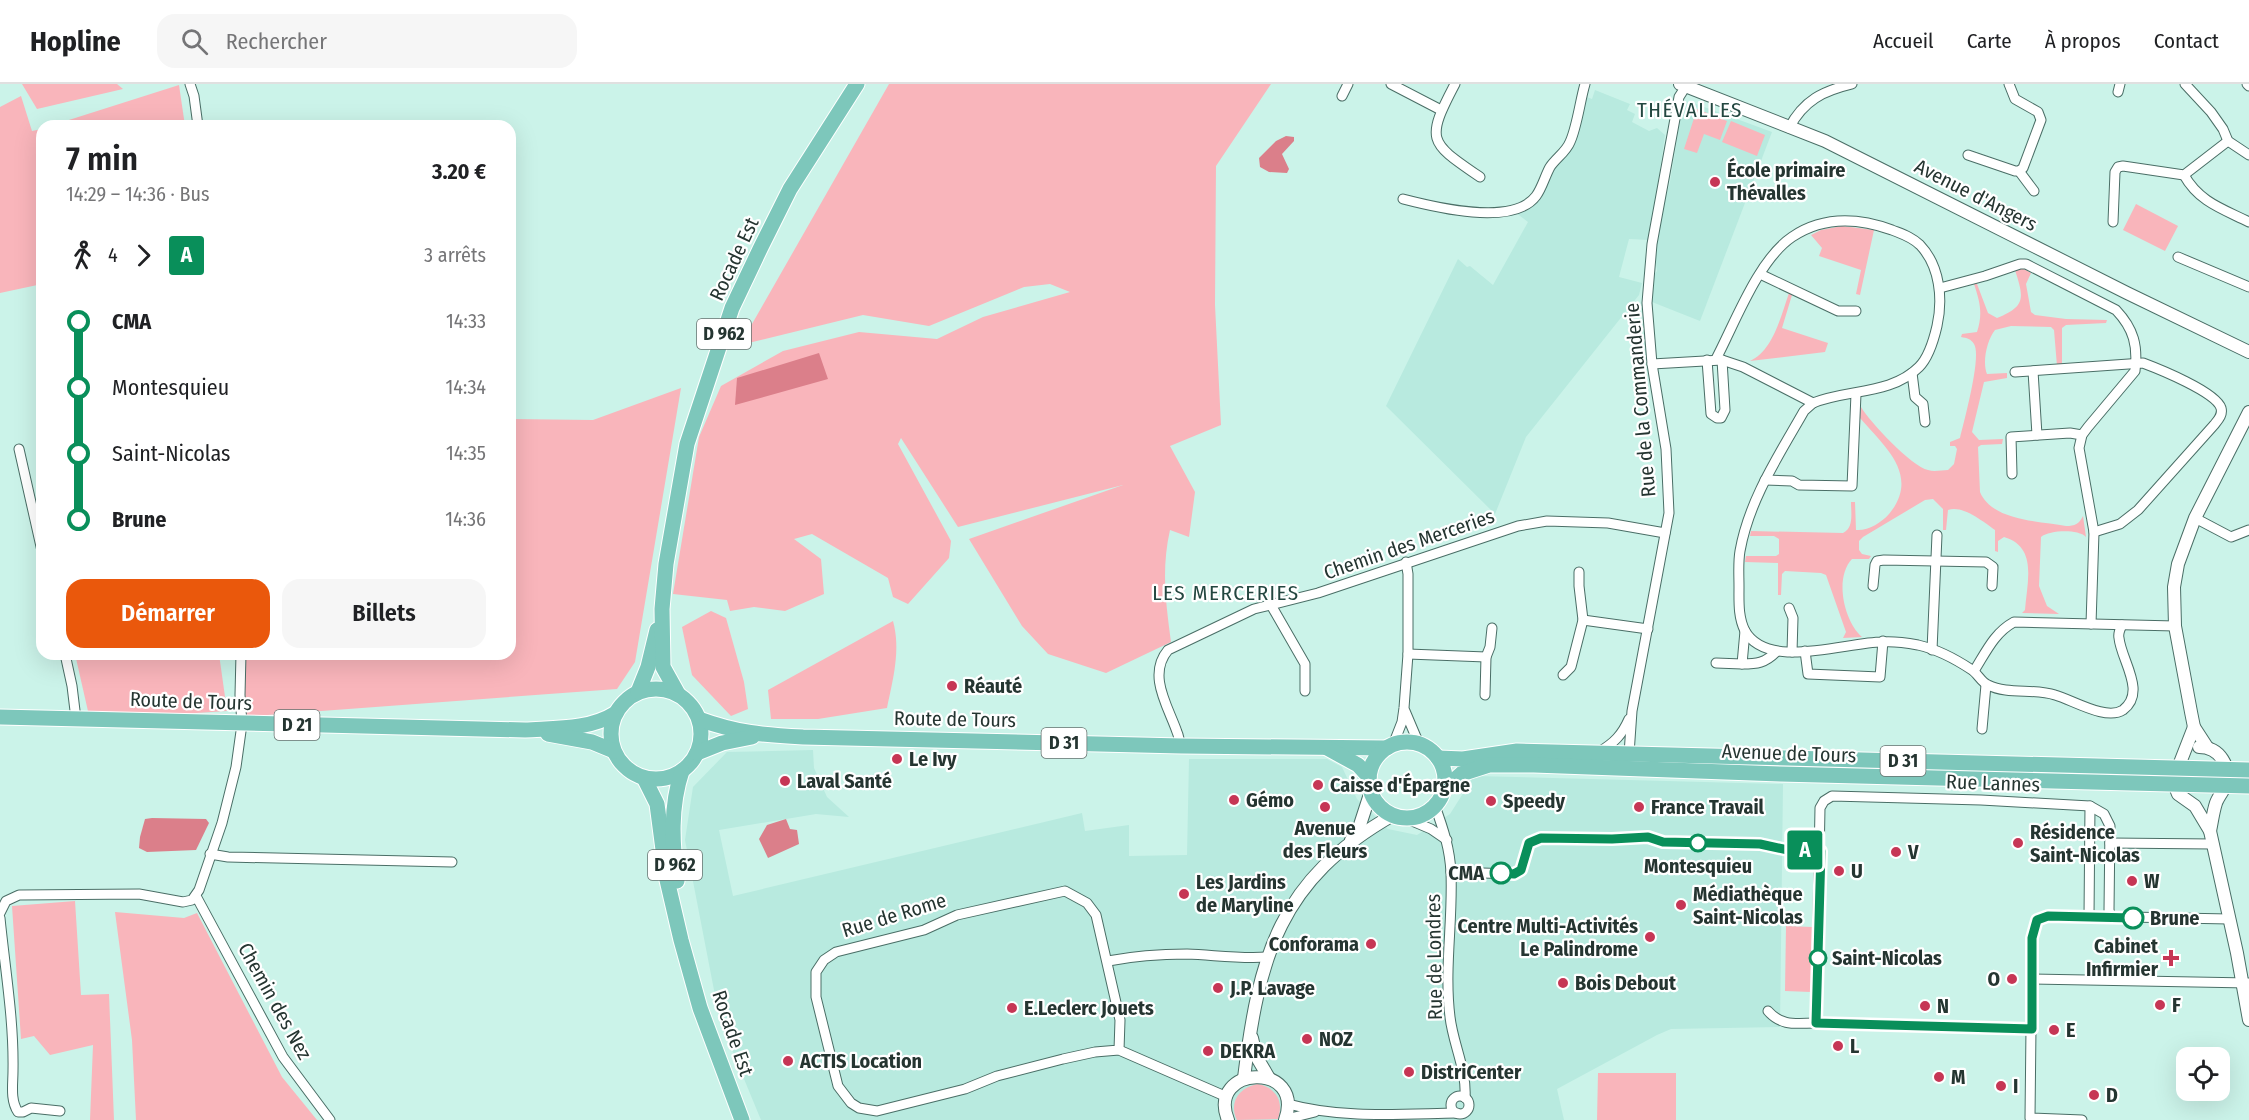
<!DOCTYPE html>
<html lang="fr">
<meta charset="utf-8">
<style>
:root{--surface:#fff;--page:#f6f6f6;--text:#202124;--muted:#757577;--line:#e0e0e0;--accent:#ea580c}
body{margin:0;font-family:"Fira Sans Condensed",sans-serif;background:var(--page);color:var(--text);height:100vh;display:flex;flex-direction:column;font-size:22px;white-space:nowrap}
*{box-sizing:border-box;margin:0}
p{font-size:20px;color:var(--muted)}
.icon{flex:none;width:33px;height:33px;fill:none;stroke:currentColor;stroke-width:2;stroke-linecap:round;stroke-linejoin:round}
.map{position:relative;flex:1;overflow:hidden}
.drawer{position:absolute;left:36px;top:36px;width:480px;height:540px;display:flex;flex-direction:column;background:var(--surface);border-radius:18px;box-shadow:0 6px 24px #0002}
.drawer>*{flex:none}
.badge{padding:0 12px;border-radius:4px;font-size:21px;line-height:39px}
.buttons{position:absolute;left:2176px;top:963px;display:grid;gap:12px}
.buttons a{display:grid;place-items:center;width:54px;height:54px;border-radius:12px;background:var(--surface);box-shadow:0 6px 24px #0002;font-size:30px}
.map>.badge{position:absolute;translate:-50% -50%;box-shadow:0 0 0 3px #fff}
.legs{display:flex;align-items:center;gap:9px;height:66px;padding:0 30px;font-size:20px}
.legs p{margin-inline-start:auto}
.headline{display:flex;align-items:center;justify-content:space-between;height:102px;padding:0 30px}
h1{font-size:33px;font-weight:600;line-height:45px}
.cta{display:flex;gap:12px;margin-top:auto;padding:12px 30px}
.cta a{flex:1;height:69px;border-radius:18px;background:var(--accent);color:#fff;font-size:24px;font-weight:600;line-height:69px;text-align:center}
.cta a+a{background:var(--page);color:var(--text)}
ul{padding:0 30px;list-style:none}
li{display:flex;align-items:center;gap:21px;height:66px;font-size:22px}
li i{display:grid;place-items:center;width:9px;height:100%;margin:0 8px;background:currentColor}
li i::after{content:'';width:15px;height:15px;margin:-8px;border:4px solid;border-radius:50%;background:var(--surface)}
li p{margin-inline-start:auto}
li:first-child i{background:linear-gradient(#0000 50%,currentColor 0)}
li:last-child i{background:linear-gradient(currentColor 50%,#0000 0)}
header{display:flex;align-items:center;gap:36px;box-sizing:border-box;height:84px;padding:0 30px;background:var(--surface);border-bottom:2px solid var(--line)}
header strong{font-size:28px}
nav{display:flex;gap:33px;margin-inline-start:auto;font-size:21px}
.search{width:420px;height:54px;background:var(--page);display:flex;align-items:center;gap:15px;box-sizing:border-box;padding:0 21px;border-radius:18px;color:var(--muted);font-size:22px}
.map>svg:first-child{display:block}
</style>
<header>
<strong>Hopline</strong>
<div class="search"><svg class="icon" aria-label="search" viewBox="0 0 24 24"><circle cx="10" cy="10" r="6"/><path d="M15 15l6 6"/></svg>Rechercher</div>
<nav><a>Accueil</a><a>Carte</a><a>À propos</a><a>Contact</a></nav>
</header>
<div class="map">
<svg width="2249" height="1036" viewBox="0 0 2249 1036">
<rect width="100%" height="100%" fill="#cbf3e9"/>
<g fill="#b8eadf">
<polygon points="1595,6 1630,20 1627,26 1635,30 1632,38 1649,47 1657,44 1665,51 1650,156 1629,155 1619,193 1642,199 1639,211 1526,353 1495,430 1386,322 1458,175 1467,183 1470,182 1493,201 1528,138 1515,128 1522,127 1542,111 1545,96 1565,70 1584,12 1592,15"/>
<polygon points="1688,17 1772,48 1700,237 1652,218 1651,212 1654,191 1657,187 1655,171 1661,129 1670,98 1682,24"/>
<polygon points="813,666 814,684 827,713 849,733 816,730 719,746 733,812 1082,729 1085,747 1129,741 1129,772 1187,771 1189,675 1327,675 1342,683 1357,715 1388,745 1417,751 1450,730 1474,692 1783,700 1780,943 1671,945 1657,951 1557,1005 1564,1036 761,1036 720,937 685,756 693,703 727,668"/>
</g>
<g fill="#f9b5bb">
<polygon points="22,0 117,0 123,5 37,25"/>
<path d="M889 0H1271L1216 82 1215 221 1221 341 1170 362 1195 408 1189 453 1170 446C1161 486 1166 519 1171 558L1106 589 1048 570 1022 542 969 455 1123 401 958 443 901 354 898 360 951 457 949 474 908 520 893 513 888 494 812 450 794 455 821 475 824 510 785 527 754 523 730 527 727 516 673 510 699 353 721 302 783 267 859 248 937 255 983 233 1070 208 1050 200 1024 203 929 242 863 231 740 261Z"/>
<polygon points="179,1 185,42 50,42"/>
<polygon points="21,12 32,47 42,45 42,200 0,209 0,23"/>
<polygon points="1697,25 1727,37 1720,56 1704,50 1697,69 1684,65"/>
<polygon points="1731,37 1765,51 1757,72 1722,58"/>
<polygon points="2136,120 2178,142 2165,167 2123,146"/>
<polygon points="1842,142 1874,146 1860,211 1856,210 1861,186 1819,172 1822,164 1811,151 1821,146"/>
<path d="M2018 185H2024L2031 189 2026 200 2031 228 2035 231 2066 235 2107 236 2106 239 2066 241 2062 244V281L2057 282 2054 246 2051 243 2011 242 1995 246C1987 256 1982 278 1987 290L2007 289V294L1984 298 1972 348 1979 356 2003 355 2002 360 1981 361 1978 363 1980 408C1992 437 2039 437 2066 442 2075 442 2079 440 2083 432L2086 453C2078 445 2050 446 2041 453L2039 502 2047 522 2059 530 2022 529 2025 526C2027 498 2038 463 2004 453L1998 457V468L1995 467V446C1982 437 1963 421 1948 426L1946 446H1943V425L1933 415 1925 416 1863 453 1859 457V466L1862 470 1871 472 1869 475H1852C1834 494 1844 537 1862 553L1843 554 1846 548 1826 491 1821 489 1785 487 1782 490 1781 511H1778V479L1745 478 1746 472H1776L1779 470V455L1774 452H1750L1751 447 1843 449C1854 444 1851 429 1851 418H1855L1856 446C1868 447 1881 439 1889 430 1921 391 1884 362 1860 334L1861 323C1870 338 1912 383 1928 386 1934 388 1942 386 1948 386L1954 380 1957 365 1955 362H1950V358L1960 354C1964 337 1982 272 1974 260 1971 255 1967 254 1961 253L1962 250 1977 248C1983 230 1980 218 1974 200H1977L1988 229 1997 234C2026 222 2024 214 2015 186Z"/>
<path d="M1789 209 1792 211 1782 244 1828 259 1825 268 1750 277C1773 267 1781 232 1789 209Z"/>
<polygon points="681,304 635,578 617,605 241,633 239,570 510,570 510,335 593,336"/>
<polygon points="711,527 726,534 744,598 748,625 731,632 692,591 682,543"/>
<path d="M893 537C901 566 893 595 887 624L818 635H771L768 606Z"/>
<polygon points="75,570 219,570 227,627 90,636"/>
<polygon points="75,817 81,911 109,910 114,1036 90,1036 93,961 50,971 34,952 21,955 12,822"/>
<polygon points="115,828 184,834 197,829 282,993 317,1036 136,1036 132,956"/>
<polygon points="1786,842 1812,843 1811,908 1785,907"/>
<polygon points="1598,989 1676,989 1676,1036 1597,1036"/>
<path d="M1258 1000C1276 1004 1284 1017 1278 1035L1237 1036C1228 1018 1240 1003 1258 1000Z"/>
</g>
<g fill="#db7f8a">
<polygon points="1286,52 1294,53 1294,57 1282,70 1289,85 1287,89 1269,88 1260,83 1259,74 1276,57"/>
<polygon points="819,269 828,295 735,321 737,294"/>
<polygon points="152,734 206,735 209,739 196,766 147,768 139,764 140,753 145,735"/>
<polygon points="786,735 790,745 797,746 799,760 768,774 759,755 767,741"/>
</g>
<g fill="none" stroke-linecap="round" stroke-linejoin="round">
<g stroke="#4a6e66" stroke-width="11">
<g id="minor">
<polyline points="190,0 194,12 198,42"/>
<polyline points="1391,0 1441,26"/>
<path d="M1455 0C1425 57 1429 58 1480 93"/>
<polyline points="2185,0 2211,28 2223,45 2228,57 2249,71"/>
<polyline points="2247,0 2249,2"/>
<polyline points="2118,8 2120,0"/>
<polyline points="1342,12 1348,0"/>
<path d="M1789 44C1804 16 1823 7 1852 0"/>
<polyline points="1968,71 2015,87 2019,87 2023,84 2041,36 2038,28 2015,15 2009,0"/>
<polyline points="2019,87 2034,107"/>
<path d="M2184 91C2199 118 2223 125 2249 138"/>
<path d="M1403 115C1434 123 1513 143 1536 112 1542 104 1545 92 1550 83 1556 74 1566 68 1570 58 1577 43 1580 17 1585 0"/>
<polyline points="2113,138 2115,88 2118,83 2123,82 2184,91 2228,57"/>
<polyline points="2178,173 2249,203"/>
<polyline points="1760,190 1838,227 1856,227"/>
<path d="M1940 204 1985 192 2020 180H2026L2116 226C2134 245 2138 262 2135 287L2088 343 2082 351 2079 364 2094 448 2091 540"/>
<path d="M1716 275C1735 239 1758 176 1792 153 1823 132 1859 134 1892 146 1902 150 1912 153 1920 161 1940 182 1943 215 1937 242 1934 255 1929 273 1919 283 1891 311 1847 305 1813 319L1804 327C1779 371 1749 416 1740 467 1738 478 1739 491 1739 503 1739 518 1738 533 1745 547 1768 587 1846 558 1882 558 1894 557 1907 559 1918 561 1936 565 1957 576 1972 586 1978 590 1981 598 1988 601 2008 611 2034 604 2055 611 2073 616 2106 637 2123 626 2147 608 2121 576 2119 554 2118 550 2120 545 2122 541"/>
<polyline points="1707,276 1711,330 1717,334 1721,334 1725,326 1722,276"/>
<polyline points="1652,280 1722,276 1743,283 1813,319"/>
<polyline points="2033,287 2037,351"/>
<path d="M2015 288 2143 279C2159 285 2216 308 2221 324 2223 331 2218 336 2214 341L2138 426 2120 440 2094 448"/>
<polyline points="1912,289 1915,313 1923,320 1925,338"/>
<polyline points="19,365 42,467"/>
<polyline points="2012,390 2011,353 2070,349 2082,351"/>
<polyline points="1765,396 1792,397 1799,401 1852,402 1856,310"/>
<polyline points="2195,434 2231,453 2249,446"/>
<polyline points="1873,502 1875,481 1877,477 1884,476 1986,478 1993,483 1992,502"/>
<polyline points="1271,521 1305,580 1305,607"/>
<polyline points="1789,524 1793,534 1792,568"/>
<polyline points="1583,536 1648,545"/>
<path d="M1745 547 1742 580C1757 580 1765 579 1776 568"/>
<polyline points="1932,566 1937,451"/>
<polyline points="1805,567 1808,590 1880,593 1883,557"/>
<polyline points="65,570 72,602 76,635"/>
<polyline points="1408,570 1486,573"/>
<polyline points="1716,579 1742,580"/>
<path d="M1974 587C1986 568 1994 549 2014 538L2175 542"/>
<polyline points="1563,591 1571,583 1583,536 1579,502 1579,488"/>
<polyline points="1485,611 1486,573 1490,563 1492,544"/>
<polyline points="1405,627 1419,660"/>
<polyline points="1982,645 1986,601"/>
<polyline points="1393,661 1402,638 1404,624 1408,570 1408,490 1406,478"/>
<path d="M1181 662C1179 657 1179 652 1177 648 1168 622 1147 591 1168 566L1254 525 1318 509 1518 442 1547 437 1608 439 1665 449"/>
<path d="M1599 668C1614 659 1622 651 1629 635"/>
<polyline points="1625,673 1629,670 1632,627 1669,429 1666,365 1652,280 1647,219 1652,160 1679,13 1686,2"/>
<path d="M1435 722C1443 744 1450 765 1451 789 1453 837 1444 885 1450 933 1453 960 1467 986 1465 1014"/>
<polyline points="1405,734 1431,745 1447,756"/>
<polyline points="2110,759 2213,760"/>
<polyline points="210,770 228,773 452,778"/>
<polyline points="1451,788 1514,790 1521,786 1529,759 1541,754 1613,755 1648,753 1663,758 1759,760 1788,766 1821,767"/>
<polyline points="196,812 283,973 330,1036"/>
<polyline points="0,829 6,817 19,811 139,810 183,818 192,816 199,806 222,739 236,683 242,640 240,611 241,570"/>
<polyline points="2089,832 2090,722"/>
<path d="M0 834C5 885 14 936 13 987 13 1000 10 1016 18 1028H23L31 1024 60 1027"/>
<path d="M1108 877C1134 872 1160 870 1187 870 1214 871 1240 875 1267 873"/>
<polyline points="2032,895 2249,899"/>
<path d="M1768 927C1782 943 1797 939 1816 939"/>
<polyline points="2032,945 1816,939 1820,724 1824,717 1832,712 1981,716 2090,722 2104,730 2110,742 2109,826 2111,833"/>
<polyline points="1119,966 1120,936 1096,831 1087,819 1065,807 957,831 924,846 836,868 824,876 816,888 816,913 838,1002 851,1019 859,1024 877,1027 965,1005 997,992 1063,975 1095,968 1119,966 1227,1013"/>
<circle cx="1460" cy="1021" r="9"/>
<path d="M1288 1020C1343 1035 1400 1030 1457 1029"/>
<polyline points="1286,1035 1315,1028"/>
<polyline points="2082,1036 2030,1034 2032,853 2037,836 2048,832 2079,832 2229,835"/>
</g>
</g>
<g stroke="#4a6e66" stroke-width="14">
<g id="tertiary">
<polyline points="1680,0 1825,57 2127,209 2249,268"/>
<polyline points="2194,643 2178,684 2174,700 2178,710 2195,722 2210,747 2237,869 2249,936"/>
<path d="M2199 663C2220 663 2232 683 2225 702 2223 708 2218 713 2216 719 2213 728 2212 738 2210 747"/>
<polyline points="2207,663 2194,643 2191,628 2175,542 2174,503 2178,480 2195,434 2249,328"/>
<polyline points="1351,756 1359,744 1371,707"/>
<polyline points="1252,954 1256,972 1269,994"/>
<path d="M1244 994C1259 872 1279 796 1393 731"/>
<path d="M1228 1036C1206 981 1306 977 1285 1036"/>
</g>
</g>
<g stroke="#fff" stroke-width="17">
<g id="primary">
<circle cx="656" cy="650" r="45"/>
<polyline points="638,608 648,583 657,546"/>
<polyline points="678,610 663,583 662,525 666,480 687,360 732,224 761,163 790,105 857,0"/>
<path d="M0 633 525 646C556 644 589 646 616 629"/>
<path d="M699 635C737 649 763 651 803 653L1181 662 1387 664"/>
<polyline points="548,650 592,658 614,667"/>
<circle cx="1407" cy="696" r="38"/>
<polyline points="1327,664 1358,681 1369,693"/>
<polyline points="697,669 722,659 752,653"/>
<polyline points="1438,674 1463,675 1517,667 2249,686"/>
<polyline points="644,694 657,720 667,796 681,856 700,924 742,1036"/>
<polyline points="1444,705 1461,690 1489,681 1534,681 1780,690 2249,702"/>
<path d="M677 797C672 760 670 723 682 687"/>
</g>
</g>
<use href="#minor" stroke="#fff" stroke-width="9"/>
<use href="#tertiary" stroke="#fff" stroke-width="12"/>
<use href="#primary" stroke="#7dc7bb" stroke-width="15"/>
</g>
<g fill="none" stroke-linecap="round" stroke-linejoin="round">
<g stroke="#fff" stroke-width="14">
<polyline id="line-1" points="1501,789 1514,790 1521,786 1529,759 1541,754 1612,755 1648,753 1663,758 1760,760 1788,766 1821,767 1816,939 2032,945 2032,854 2037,836 2048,832 2133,834"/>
</g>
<use href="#line-1" stroke="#098f5a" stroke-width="9"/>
</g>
<g fill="#c63655" stroke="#fff" stroke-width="2">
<circle cx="1715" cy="98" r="6"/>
<circle cx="952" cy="602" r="6"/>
<circle cx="897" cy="675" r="6"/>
<circle cx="785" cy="697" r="6"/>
<circle cx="1318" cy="701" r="6"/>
<circle cx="1234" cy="716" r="6"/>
<circle cx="1491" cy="717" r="6"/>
<circle cx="1325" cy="723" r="6"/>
<circle cx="1639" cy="723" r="6"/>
<circle cx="2018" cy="759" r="6"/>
<circle cx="1896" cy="768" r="6"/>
<circle cx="1839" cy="787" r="6"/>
<circle cx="2132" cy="797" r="6"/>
<circle cx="1184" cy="810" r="6"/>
<circle cx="1681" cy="821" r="6"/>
<circle cx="1650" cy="853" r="6"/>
<circle cx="1371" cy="860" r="6"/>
<path d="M2168 865h6v6h6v6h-6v6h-6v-6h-6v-6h6z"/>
<circle cx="2012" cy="895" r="6"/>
<circle cx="1563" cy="899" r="6"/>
<circle cx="1218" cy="904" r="6"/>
<circle cx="2160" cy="921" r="6"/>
<circle cx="1925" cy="922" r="6"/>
<circle cx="1012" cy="924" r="6"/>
<circle cx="2054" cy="946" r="6"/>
<circle cx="1307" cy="955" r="6"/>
<circle cx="1838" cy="962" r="6"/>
<circle cx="1208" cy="967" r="6"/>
<circle cx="788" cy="977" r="6"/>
<circle cx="1409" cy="988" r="6"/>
<circle cx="1939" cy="993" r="6"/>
<circle cx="2001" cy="1002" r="6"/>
<circle cx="2094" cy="1011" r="6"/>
</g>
<g fill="#fff" stroke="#098f5a" stroke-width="3">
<circle cx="1698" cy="759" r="8"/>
<circle cx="1501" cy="789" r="10"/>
<circle cx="2133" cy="834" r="10"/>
<circle cx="1818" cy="874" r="8"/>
</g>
<g text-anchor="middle" stroke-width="4.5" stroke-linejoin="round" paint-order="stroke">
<g fill="#fff" stroke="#66726f" stroke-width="1.5">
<rect x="697" y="235" width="54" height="30" rx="4.5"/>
<rect x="274.5" y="626" width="45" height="30" rx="4.5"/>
<rect x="1041.5" y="644" width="45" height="30" rx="4.5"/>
<rect x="1880.5" y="662" width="45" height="30" rx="4.5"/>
<rect x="648" y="766" width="54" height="30" rx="4.5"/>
</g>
<g font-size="18" font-weight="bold" fill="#253531">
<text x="724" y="256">D 962</text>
<text x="297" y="647">D 21</text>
<text x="1064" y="665">D 31</text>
<text x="1903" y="683">D 31</text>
<text x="675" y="787">D 962</text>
</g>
<g font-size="20" font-weight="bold" fill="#253531" stroke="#fff" text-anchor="start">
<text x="1727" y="93">École primaire<tspan x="1727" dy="23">Thévalles</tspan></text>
<text x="964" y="609">Réauté</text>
<text x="909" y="682">Le Ivy</text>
<text x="797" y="704">Laval Santé</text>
<text x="1330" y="708">Caisse d'Épargne</text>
<text x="1246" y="723">Gémo</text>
<text x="1503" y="724">Speedy</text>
<text x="1651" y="730">France Travail</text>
<text x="1325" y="751" text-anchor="middle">Avenue<tspan x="1325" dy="23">des Fleurs</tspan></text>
<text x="2030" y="755">Résidence<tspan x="2030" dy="23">Saint-Nicolas</tspan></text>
<text x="1908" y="775">V</text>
<text x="1851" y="794">U</text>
<text x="2144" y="804">W</text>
<text x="1196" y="805">Les Jardins<tspan x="1196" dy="23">de Maryline</tspan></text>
<text x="1693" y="817">Médiathèque<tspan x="1693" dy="23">Saint-Nicolas</tspan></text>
<text x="1638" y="849" text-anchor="end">Centre Multi-Activités<tspan x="1638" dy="23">Le Palindrome</tspan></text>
<text x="1359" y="867" text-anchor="end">Conforama</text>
<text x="2158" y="869" text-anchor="end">Cabinet<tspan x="2158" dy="23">Infirmier</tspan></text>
<text x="2000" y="902" text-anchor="end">O</text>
<text x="1575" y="906">Bois Debout</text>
<text x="1230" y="911">J.P. Lavage</text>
<text x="2172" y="928">F</text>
<text x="1937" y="929">N</text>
<text x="1024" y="931">E.Leclerc Jouets</text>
<text x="2066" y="953">E</text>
<text x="1319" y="962">NOZ</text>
<text x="1850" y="969">L</text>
<text x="1220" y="974">DEKRA</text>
<text x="800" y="984">ACTIS Location</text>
<text x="1421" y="995">DistriCenter</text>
<text x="1951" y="1000">M</text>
<text x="2013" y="1009">I</text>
<text x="2106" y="1018">D</text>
</g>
<g font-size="20" fill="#253531" stroke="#fff">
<text transform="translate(1976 111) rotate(27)" y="7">Avenue d'Angers</text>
<text transform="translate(734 175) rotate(-65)" y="7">Rocade Est</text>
<text transform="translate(1640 316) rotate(-95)" y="7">Rue de la Commanderie</text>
<text transform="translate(1409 460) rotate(-19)" y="7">Chemin des Merceries</text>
<text transform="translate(191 617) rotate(2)" y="7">Route de Tours</text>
<text transform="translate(955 635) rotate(1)" y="7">Route de Tours</text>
<text transform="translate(1789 669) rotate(2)" y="7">Avenue de Tours</text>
<text transform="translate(1993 699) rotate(2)" y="7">Rue Lannes</text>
<text transform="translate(894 831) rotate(-17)" y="7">Rue de Rome</text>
<text transform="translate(1434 873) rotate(-91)" y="7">Rue de Londres</text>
<text transform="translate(275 917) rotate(61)" y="7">Chemin des Nez</text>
<text transform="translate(733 949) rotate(71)" y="7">Rocade Est</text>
</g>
<g font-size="20" font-weight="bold" fill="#253531" stroke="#fff" text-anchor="start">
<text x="1698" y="789" text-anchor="middle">Montesquieu</text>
<text x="1484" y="796" text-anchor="end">CMA</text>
<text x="2150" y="841">Brune</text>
<text x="1832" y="881">Saint-Nicolas</text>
</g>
<g font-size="21" letter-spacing="1.5" fill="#234740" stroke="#fff">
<text x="1690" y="33">THÉVALLES</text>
<text x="1226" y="516">LES MERCERIES</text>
</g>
</g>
</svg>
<div class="buttons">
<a><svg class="icon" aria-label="locate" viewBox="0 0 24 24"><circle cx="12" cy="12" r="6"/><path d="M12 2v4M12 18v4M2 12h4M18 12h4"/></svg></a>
</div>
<b class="badge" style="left:1805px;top:766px;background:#098f5a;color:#fff">A</b>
<section class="drawer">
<div class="headline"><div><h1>7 min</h1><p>14:29 – 14:36 · Bus</p></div><b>3.20 €</b></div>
<div class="legs"><svg class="icon" aria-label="walk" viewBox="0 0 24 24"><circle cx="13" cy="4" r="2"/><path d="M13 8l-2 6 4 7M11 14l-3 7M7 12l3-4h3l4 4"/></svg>4<svg class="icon" aria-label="forward" viewBox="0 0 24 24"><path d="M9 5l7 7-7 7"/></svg><b class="badge" style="background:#098f5a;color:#fff">A</b><p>3 arrêts</p></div>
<ul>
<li><i style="color:#098f5a"></i><b>CMA</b><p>14:33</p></li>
<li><i style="color:#098f5a"></i><span>Montesquieu</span><p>14:34</p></li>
<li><i style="color:#098f5a"></i><span>Saint-Nicolas</span><p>14:35</p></li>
<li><i style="color:#098f5a"></i><b>Brune</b><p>14:36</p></li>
</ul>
<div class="cta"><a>Démarrer</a><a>Billets</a></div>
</section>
</div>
